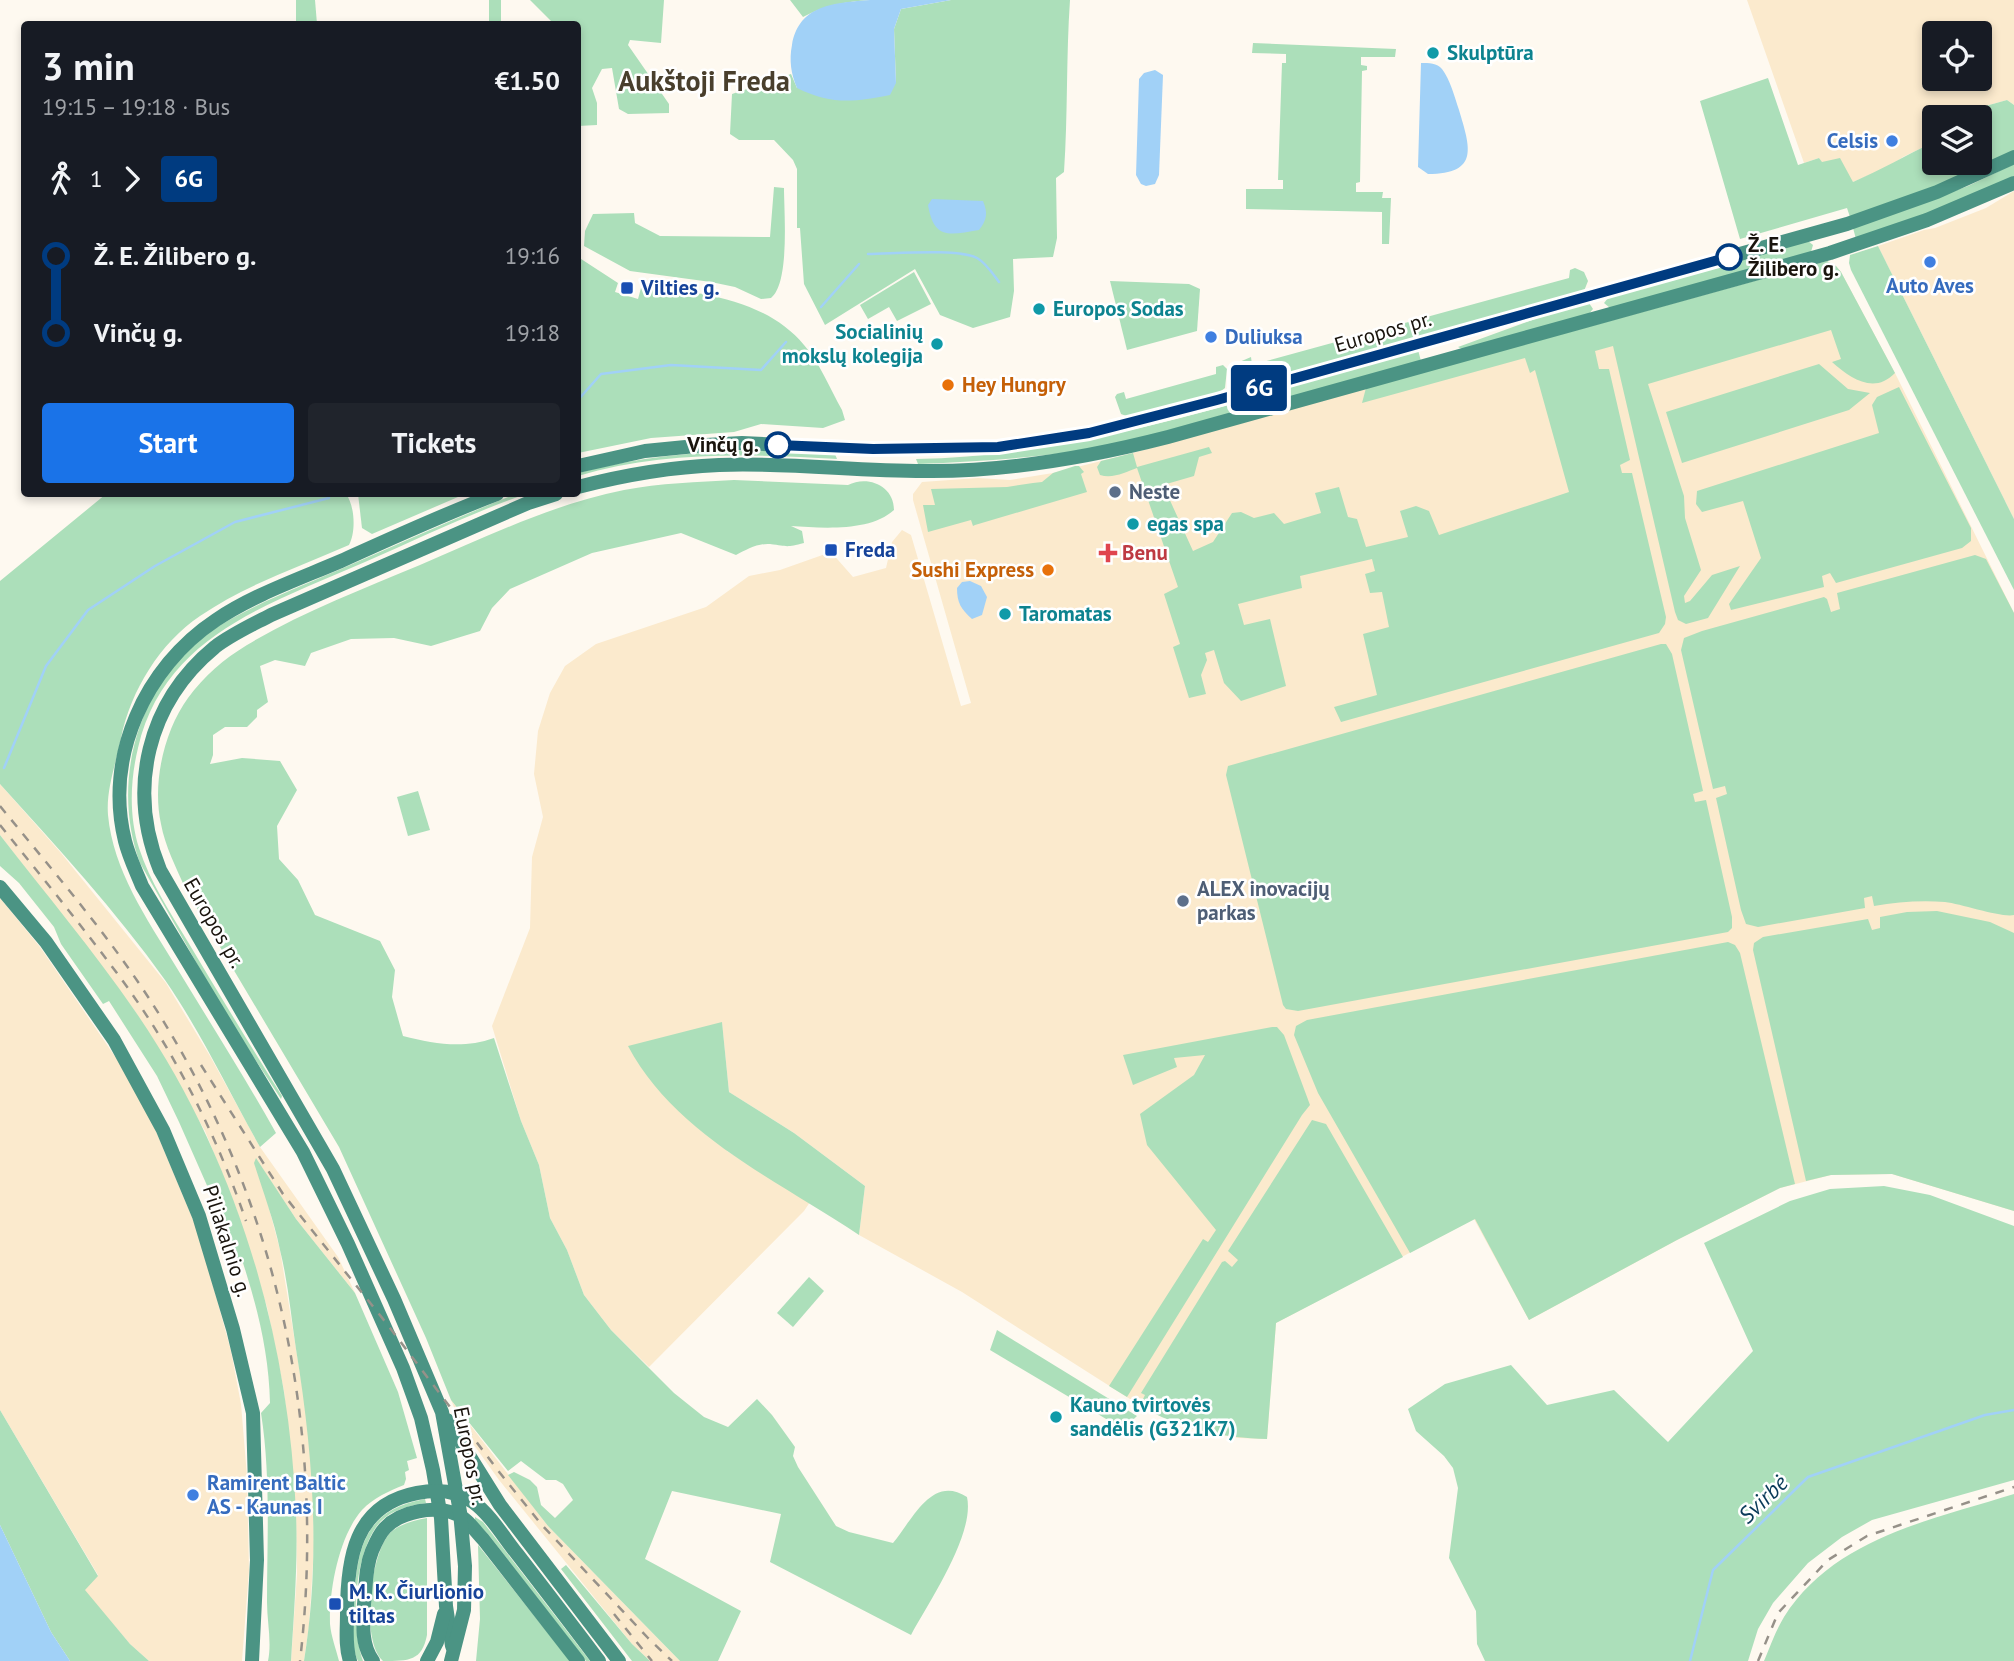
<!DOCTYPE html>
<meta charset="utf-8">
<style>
:root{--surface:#171b24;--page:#20242c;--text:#f1f3f6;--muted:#9ea1a6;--accent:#1a73e8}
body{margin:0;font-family:"PT Sans",sans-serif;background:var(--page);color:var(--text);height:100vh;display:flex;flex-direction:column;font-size:26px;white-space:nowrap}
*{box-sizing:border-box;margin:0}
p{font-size:23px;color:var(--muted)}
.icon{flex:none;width:38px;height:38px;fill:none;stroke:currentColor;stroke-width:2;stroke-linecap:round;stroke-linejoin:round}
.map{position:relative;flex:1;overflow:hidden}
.drawer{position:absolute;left:21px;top:21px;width:560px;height:476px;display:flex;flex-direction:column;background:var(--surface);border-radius:7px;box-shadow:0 4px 10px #0003}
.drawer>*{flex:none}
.badge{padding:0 14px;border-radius:5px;font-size:24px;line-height:46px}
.buttons{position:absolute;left:1922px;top:21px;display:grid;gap:14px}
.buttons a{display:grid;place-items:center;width:70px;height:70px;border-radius:7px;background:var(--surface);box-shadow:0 4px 10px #0003;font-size:35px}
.map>.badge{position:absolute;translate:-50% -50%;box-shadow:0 0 0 4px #fff}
.legs{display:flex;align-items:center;gap:10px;height:77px;padding:0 21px;font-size:23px}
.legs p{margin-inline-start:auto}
.head{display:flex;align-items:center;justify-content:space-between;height:119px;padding:0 21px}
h1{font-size:38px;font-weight:700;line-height:52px}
.action{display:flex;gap:14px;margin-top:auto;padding:14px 21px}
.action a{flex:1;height:80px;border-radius:7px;background:var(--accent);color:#fff;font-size:28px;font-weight:700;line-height:80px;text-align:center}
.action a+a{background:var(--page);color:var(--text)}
ul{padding:0 21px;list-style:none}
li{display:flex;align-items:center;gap:24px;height:77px;font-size:26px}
li i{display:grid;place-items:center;width:10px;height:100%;margin:0 9px;background:currentColor}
li i::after{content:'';width:18px;height:18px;margin:-9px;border:5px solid;border-radius:50%;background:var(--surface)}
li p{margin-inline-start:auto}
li:first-child i{background:linear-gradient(#0000 50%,currentColor 0)}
li:last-child i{background:linear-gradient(currentColor 50%,#0000 0)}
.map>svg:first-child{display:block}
</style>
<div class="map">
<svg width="2014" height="1661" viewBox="0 0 2014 1661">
<rect width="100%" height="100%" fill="#fef9f0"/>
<g fill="#fbeacd" fill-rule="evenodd">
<path d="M1747 0H2014V105L2007 100 1982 107 1978 117H1934V142L1903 157 1888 167 1853 182 1821 162 1819 158 1804 163ZM1934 33H1979V79H1934Z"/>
<polygon points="2014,191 2014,519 1878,246 1924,230 1935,228 1986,208"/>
<polygon points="1827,261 1836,266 1841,272 1895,373 2014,613 2014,1211 1892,1174 1831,1175 1780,1188 1677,1240 1529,1320 1474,1219 1276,1323 1267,1439 1238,1438 1204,1431 1152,1413 962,1292 859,1235 865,1186 794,1133 729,1092 722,1022 727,1151 810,1202 804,1211 649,1367 611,1330 584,1295 567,1250 550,1218 539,1165 521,1121 492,1026 530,928 532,857 543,817 534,774 538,731 550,693 565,666 596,644 706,607 749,576 780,570 831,552 853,577 886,568 892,542 902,530 911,535 961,706 971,703 913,500 913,494 922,482 978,478 1010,480 1053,473 1133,453"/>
<polygon points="0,784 61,853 166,983 210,1056 260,1147 338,1257 355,1293 296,1219 256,1159 280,1250 307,1416 313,1479 314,1548 309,1626 304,1661 291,1661 297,1574 296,1512 284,1391 267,1307 236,1208 205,1131 135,1011 0,835"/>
<polygon points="0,898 40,947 140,1093 199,1234 231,1351 241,1404 247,1476 249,1570 242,1661 149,1661 130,1644 84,1590 98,1575 0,1410"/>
<polygon points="451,1400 548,1526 680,1661 650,1661 632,1644 499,1480 464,1431"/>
</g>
<g fill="#acdfba">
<polygon points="296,0 315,0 317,24 296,24"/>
<rect x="489" y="0" width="12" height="24"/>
<polygon points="530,0 664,0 661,43 630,40 628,45 669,104 669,113 628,114 619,109 612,68 602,69 592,88 597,103 597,125 578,126 578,24 554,24"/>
<path d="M790 0H870C845 2 825 5 803 17Z"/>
<path d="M951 0H1070C1066 57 1068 115 1064 172L1056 178 1057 238 1053 257 1013 259 1014 291 1010 317 973 328 940 315 915 269 825 325 804 284 800 228H797V169L793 160 774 140H739L730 134 732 94 791 74 797 88 896 83 894 29 901 9Z"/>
<polygon points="1253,43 1396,49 1395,57 1361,57 1361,65 1367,66 1367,70 1362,71 1360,182 1356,183 1356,192 1383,192 1382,198 1391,198 1389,244 1382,244 1382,212 1246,209 1246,189 1283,189 1283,180 1278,180 1282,63 1286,63 1286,54 1252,53"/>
<path d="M1768 78 1798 165 1819 158 1822 162 1840 158 1853 182C1881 170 1906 155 1934 142V163H1979L1978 117 1982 107 2007 100 2014 105V151L1940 185 1850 217 1847 208 1740 239 1700 101Z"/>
<path d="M2014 164V176C1963 201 1910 221 1856 239L1853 228 1968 186Z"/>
<path d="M774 187 784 188C784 212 790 283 771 298L761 299 735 287 711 282 630 271 584 246 585 231 593 214 634 213 635 223 660 236 770 237Z"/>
<polygon points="1808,241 1813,245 1811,252 1610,308 1604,303 1608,298"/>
<polygon points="1878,246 2014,519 2014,590 1851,270 1849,263 1850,255"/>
<path d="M578 257 618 283 615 292 638 299 641 288C696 290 766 299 804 345 820 363 830 389 842 410L845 420 823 428 761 424 734 432 651 438 578 453Z"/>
<path d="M1827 261 1836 266 1841 272 1895 373C1874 395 1850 378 1832 362L1841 359 1831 330 1648 384 1684 496 1685 518 1701 570 1684 596 1685 603 1690 601 1712 575 1740 566 1708 618 1686 624 1678 620 1675 612 1613 346 1595 351 1599 369H1609L1630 460 1620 465 1622 473H1632L1666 617 1665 624 1659 633 1341 722 1334 707 1377 695 1363 634 1389 627 1382 592 1370 593 1365 574 1375 571 1372 559 1300 576 1302 588 1238 604 1244 625 1270 619 1286 686 1241 701 1224 683 1214 650 1205 653 1207 660 1201 675 1206 694 1189 698 1173 647 1180 644 1164 594 1178 587 1137 468C1126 472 1113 479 1100 475L1097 467 1101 461 1133 453 1137 467 1209 447 1212 453 1199 457 1194 476 1163 485 1193 551 1213 542 1232 513 1241 512 1254 518 1274 513 1284 524 1321 513 1315 493 1339 487 1348 517 1357 519 1366 547 1408 537 1400 511 1416 506 1429 511 1439 535 1569 492 1535 370 1530 373 1525 358 1362 403 1366 388Z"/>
<polygon points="1575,268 1584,272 1588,281 1584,291 1249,385 1242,385 1238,378 1237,363 1251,357 1252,365 1569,278 1570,270"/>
<polygon points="914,272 931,304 897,321 889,307 868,319 860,305"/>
<polygon points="1110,281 1189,284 1200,289 1197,331 1127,350"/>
<polygon points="1589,303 1593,309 1588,315 1462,349 1458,347 1554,312"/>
<path d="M1418 350 1421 361 1126 442C1057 457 989 461 918 464L916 459C1084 457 1256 395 1418 350Z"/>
<polygon points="1819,364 1848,389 1870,393 1849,410 1682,463 1666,412"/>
<polygon points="1223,365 1227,369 1225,388 1217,394 1129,417 1121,414 1115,397 1117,394 1124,392 1126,399 1216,374 1216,367"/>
<polygon points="1899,387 1971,528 1971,541 1962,548 1836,583 1830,573 1822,576 1824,587 1731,610 1729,604 1761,558 1743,501 1702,512 1696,504 1697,491 1879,433 1872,405 1877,397"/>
<path d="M755 450 835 454 837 459C750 454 662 451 578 476V473C635 457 695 452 755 450Z"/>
<polygon points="1075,466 1079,466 1084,472 1081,474 1087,492 975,525 973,526 971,520 928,532 923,505 935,505 931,489 1007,487 1033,483 1042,482 1053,473"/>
<path d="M734 480 848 485C867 475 894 485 894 510 870 532 822 528 791 526L802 531 804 543C785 548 788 546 770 544 758 543 746 550 736 555L681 533 592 553 510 589 492 608 480 631 431 646 394 638 351 639 311 653 305 666 275 660 260 666 268 702 257 710V717L247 727H225L213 735V755L210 764 242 758 280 761 297 790 277 826 279 859 298 880 315 915 380 941 395 970 392 997 403 1036C435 1044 463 1049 494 1038L521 1121 539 1165 550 1218 567 1250 584 1295 611 1330 674 1393 704 1417 728 1427 757 1399 772 1415 795 1447 793 1456 798 1467 836 1526 849 1532 893 1543C913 1519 932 1474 967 1497 975 1534 930 1600 911 1635L770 1562 781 1514 672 1491 645 1559 741 1611 718 1661H680L548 1526 508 1475 514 1472 530 1480 537 1487 541 1505 555 1518 573 1500 563 1484 556 1480H546L521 1461 508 1471 451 1400 426 1338 339 1147 185 888C176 867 165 846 161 824 152 783 164 731 188 698 204 676 224 659 247 645 300 613 363 589 420 565 486 537 553 504 624 490 660 483 698 482 734 480Z"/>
<path d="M106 494H346C355 506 356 532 349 545 299 567 245 585 200 616 160 643 131 690 121 738 116 764 106 789 108 815 113 870 147 919 175 965 209 1021 244 1076 276 1133L260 1147C229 1092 201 1032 165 980 116 911 57 847 0 784V581Z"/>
<polygon points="358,494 465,494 372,534 362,528"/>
<path d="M516 494H526C471 513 418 539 365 562 270 604 164 635 138 748 130 781 129 816 139 848 150 882 170 912 188 942 219 994 250 1045 282 1096L281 1099 226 1015 140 863C109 779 140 677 216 628 257 602 305 585 350 565 405 541 460 516 516 494Z"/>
<path d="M1975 555 1986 559 2014 613V915C2002 918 1962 904 1945 902 1921 900 1897 902 1874 906L1872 896 1864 898 1865 908 1758 927 1746 924 1741 910 1716 798 1727 794 1725 786 1713 789 1681 650 1684 638 1702 631 1824 597 1827 599 1831 612 1840 609 1837 593Z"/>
<polygon points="1661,644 1666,644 1672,654 1703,791 1693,794 1695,802 1706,800 1732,917 1732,928 1728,932 1298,1011 1286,1009 1283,1005 1226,775 1228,766"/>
<polygon points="418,791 430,830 408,836 397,797"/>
<path d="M0 835C45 893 93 950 135 1011 236 1157 289 1336 296 1513 298 1563 294 1612 291 1661H268C272 1642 267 1622 267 1602 267 1539 271 1477 261 1413L270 1403C269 1355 258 1309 243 1263L233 1266 209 1190 179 1122 157 1076 109 1001 103 1004 61 944 54 927 19 883 0 866Z"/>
<polygon points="1937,911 1990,922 2014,933 2014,1211 1892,1174 1831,1175 1806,1181 1753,950 1754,943 1763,937 1868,919 1872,930 1880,928 1880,917 1907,912"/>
<polygon points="1728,942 1735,945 1740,953 1795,1184 1780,1188 1677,1240 1529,1320 1475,1219 1410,1253 1318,1093 1294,1035 1296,1026 1307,1020"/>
<path d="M722 1022 729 1092 794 1133 865 1186 859 1235C778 1180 676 1136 628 1046Z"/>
<polygon points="1272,1027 1277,1027 1284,1035 1310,1105 1302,1115 1127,1397 1109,1386 1203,1239 1208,1242 1216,1230 1147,1145 1140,1114 1194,1075 1205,1055 1174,1058 1177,1067 1133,1085 1123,1055"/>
<path d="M1312 1120 1326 1124 1403 1257 1276 1323 1267 1439C1224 1438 1177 1429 1140 1405L1145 1395 1141 1393 1222 1262 1225 1261 1232 1267 1238 1260 1228 1251Z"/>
<path d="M256 1158 296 1219 355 1293 398 1392 417 1458 407 1461 409 1470 405 1472 406 1479 404 1485C389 1491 373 1498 362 1510 339 1536 329 1590 330 1624 331 1636 336 1649 339 1661H304C321 1557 313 1453 296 1349 291 1316 288 1282 280 1250 274 1220 263 1192 254 1163Z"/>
<polygon points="1884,1186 1930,1195 2014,1226 2014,1480 1872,1520 1842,1537 1808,1563 1773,1603 1758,1629 1748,1661 1485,1661 1477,1644 1476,1611 1449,1558 1458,1488 1453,1468 1444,1456 1416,1431 1408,1409 1445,1384 1511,1365 1547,1405 1614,1390 1668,1442 1753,1351 1704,1243 1790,1201 1830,1189"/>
<polygon points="809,1277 824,1291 793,1327 777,1313"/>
<polygon points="997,1330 1137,1416 1123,1429 990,1350"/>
<polygon points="0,1410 98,1576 85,1590 130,1644 149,1661 70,1661 51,1632 0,1525"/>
<path d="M2014 1494V1661H1764C1770 1647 1776 1630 1784 1617 1834 1538 1931 1520 2014 1494Z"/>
<path d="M425 1499 426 1503C411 1505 392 1510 381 1521 354 1550 350 1625 363 1661H358C350 1645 353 1625 354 1608 356 1552 362 1510 425 1499Z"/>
<polygon points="475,1517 483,1522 590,1661 586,1661 488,1534 475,1521"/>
<path d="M427 1518V1635C422 1661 409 1661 383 1661 360 1641 370 1552 391 1532 400 1524 415 1520 427 1518Z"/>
<polygon points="478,1545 570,1661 476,1661 480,1619"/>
<polygon points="566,1565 632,1644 650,1661 632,1661 561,1569"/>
</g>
<g fill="#a1d1f7">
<path d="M870 0H951L901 9 894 29 896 83 890 95C854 102 831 105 797 88 791 74 789 60 792 45 799 4 835 3 870 0Z"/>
<path d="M1421 63C1429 63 1437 63 1442 69 1450 79 1455 98 1459 110 1470 147 1480 174 1428 174L1418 167Z"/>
<polygon points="1155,70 1163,75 1159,175 1155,184 1146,186 1141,184 1136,175 1139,79 1144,73"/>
<path d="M932 199 983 201C988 213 987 220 979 230 949 235 934 240 928 205Z"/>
<path d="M970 581 981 586 987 597 982 615 972 619C961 609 957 603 957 588L962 582Z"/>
<polygon points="0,1525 51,1632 70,1661 0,1661"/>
</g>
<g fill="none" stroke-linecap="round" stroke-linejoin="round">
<g stroke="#a1d1f7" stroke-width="2.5">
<path d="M868 254C892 254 958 248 977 258 986 263 993 274 999 282"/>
<polyline points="821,307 859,264"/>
<polyline points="578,400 601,374 671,365 761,370 786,342"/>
<polyline points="4,768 46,666 88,610 155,566 235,522 329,498"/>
<polyline points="1690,1661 1713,1570 1808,1477 1985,1415 2014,1410"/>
</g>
<g stroke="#4b9484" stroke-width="14">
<polyline points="578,466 645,451 706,445 742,443 873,449 998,447 1089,433 1236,395 1847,224 1937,192 2014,157"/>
<path d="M578 487C624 475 671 467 719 465 790 462 861 472 932 471 1012 471 1090 457 1168 437L1830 253 1927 220 2014 183"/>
<polyline points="0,887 46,942 114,1040 163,1130 199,1216 233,1329 253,1413 257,1560 252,1661"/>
<polyline points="447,1420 500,1505 619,1661"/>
<path d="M452 1646 446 1606 441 1518 433 1470 421 1418 403 1368 348 1244 303 1152 142 886C136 871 129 857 125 841 104 757 145 667 216 620 253 595 299 579 341 561 392 538 444 514 497 494"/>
<path d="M350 1661C345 1646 347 1630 347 1613 347 1559 354 1505 417 1493 437 1489 456 1490 473 1502 491 1515 504 1538 518 1555 545 1590 572 1625 599 1661"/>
<path d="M373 1661C361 1645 363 1623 364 1604 366 1587 365 1568 372 1551 375 1544 379 1534 385 1528 401 1511 435 1505 456 1514 467 1518 475 1531 483 1539L578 1661"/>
<polyline points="427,1661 437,1642 444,1614"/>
<path d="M451 1661 464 1610 465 1566 460 1512 442 1412 394 1299 333 1169 160 870C127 789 147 703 215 647 232 634 252 625 271 615L528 503 556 494"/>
</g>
<g stroke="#969189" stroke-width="2.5" stroke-dasharray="9 9" stroke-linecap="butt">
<path d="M0 806C52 870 107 933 152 1003 278 1199 327 1430 300 1661"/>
<path d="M0 825C41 876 83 927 122 980 175 1052 217 1136 246 1221"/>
<polyline points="201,1065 283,1194 387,1324 500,1473 541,1524 648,1638 672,1661"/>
<polyline points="614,1614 652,1661"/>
<polyline points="1758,1661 1778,1613 1828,1560 1867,1536 2014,1487"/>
</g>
</g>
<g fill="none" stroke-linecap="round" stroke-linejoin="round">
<g stroke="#fff" stroke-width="16">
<polyline id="line-1" points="778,445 873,449 998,447 1089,433 1217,400 1729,257"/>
</g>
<use href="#line-1" stroke="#003b80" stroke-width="10"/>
</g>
<g fill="#0f9aa8" stroke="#fff" stroke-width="2.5">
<circle cx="1433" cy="53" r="7"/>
<circle cx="1039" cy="309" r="7"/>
<circle cx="937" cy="344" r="7"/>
<circle cx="1133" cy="524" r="7"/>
<circle cx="1005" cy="614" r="7"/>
<circle cx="1056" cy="1417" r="7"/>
</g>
<g fill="#3f7fe0" stroke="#fff" stroke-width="2.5">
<circle cx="1892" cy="141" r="7"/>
<circle cx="1930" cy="262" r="7"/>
<circle cx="1211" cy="337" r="7"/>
<circle cx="193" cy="1495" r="7"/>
</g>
<g fill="#fff" stroke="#003b80" stroke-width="3.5">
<circle cx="1729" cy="257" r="12"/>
<circle cx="778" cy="445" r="12"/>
</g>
<g fill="#1a4fb4" stroke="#fff" stroke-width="2.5">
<rect x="620" y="281" width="14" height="14" rx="3.5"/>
<rect x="824" y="543" width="14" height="14" rx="3.5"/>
<rect x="328" y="1597" width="14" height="14" rx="3.5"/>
</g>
<g fill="#e8710a" stroke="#fff" stroke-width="2.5">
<circle cx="948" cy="385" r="7"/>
<circle cx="1048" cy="570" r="7"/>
</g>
<g fill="#5c6f8a" stroke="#fff" stroke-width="2.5">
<circle cx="1115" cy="492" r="7"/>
<circle cx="1183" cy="901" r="7"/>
</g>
<path fill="#e0444e" stroke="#fff" stroke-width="2.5" d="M1104.5 542.5h7v7h7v7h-7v7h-7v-7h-7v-7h7z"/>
<g text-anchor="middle" stroke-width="5" stroke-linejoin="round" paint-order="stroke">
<g font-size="21" font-weight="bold" fill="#0d838f" stroke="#fff" text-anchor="start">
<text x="1447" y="60">Skulptūra</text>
<text x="1053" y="316">Europos Sodas</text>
<text x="923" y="339" text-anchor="end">Socialinių<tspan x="923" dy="24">mokslų kolegija</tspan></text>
<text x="1147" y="531">egas spa</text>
<text x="1019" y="621">Taromatas</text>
<text x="1070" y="1412">Kauno tvirtovės<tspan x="1070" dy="24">sandėlis (G321K7)</tspan></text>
</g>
<g font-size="21" font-weight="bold" fill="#366cbe" stroke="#fff" text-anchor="start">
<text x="1878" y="148" text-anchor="end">Celsis</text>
<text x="1930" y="293" text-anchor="middle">Auto Aves</text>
<text x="1225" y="344">Duliuksa</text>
<text x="207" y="1490">Ramirent Baltic<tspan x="207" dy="24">AS - Kaunas I</tspan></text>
</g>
<g font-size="21" font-weight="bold" fill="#19140d" stroke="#fff" text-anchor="start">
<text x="1748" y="252">Ž. E.<tspan x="1748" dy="24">Žilibero g.</tspan></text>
<text x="759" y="452" text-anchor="end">Vinčų g.</text>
</g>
<g font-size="21" font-weight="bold" fill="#164399" stroke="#fff" text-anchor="start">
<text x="641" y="295">Vilties g.</text>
<text x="845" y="557">Freda</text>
<text x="349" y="1599">M. K. Čiurlionio<tspan x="349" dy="24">tiltas</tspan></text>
</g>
<g font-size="21" fill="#19140d" stroke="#fff">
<text transform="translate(1383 332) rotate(-16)" y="7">Europos pr.</text>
<text transform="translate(214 923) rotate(60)" y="7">Europos pr.</text>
<text transform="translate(227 1241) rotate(72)" y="7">Piliakalnio g.</text>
<text transform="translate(470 1456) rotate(79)" y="7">Europos pr.</text>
</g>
<g font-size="21" font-weight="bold" fill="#c56008" stroke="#fff" text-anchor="start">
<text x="962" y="392">Hey Hungry</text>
<text x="1034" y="577" text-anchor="end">Sushi Express</text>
</g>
<g font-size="21" font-weight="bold" fill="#4e5e75" stroke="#fff" text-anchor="start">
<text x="1129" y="499">Neste</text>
<text x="1197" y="896">ALEX inovacijų<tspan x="1197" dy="24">parkas</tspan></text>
</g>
<g font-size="21" font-weight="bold" fill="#be3a42" stroke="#fff" text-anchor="start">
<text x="1122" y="560">Benu</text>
</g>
<g font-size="23" font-style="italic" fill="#0a3b59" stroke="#fff">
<text transform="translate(1763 1499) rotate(-44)" y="8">Svirbė</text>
</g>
<g font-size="28" font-weight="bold" fill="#493f2d" stroke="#fff">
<text x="704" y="91">Aukštoji Freda</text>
</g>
</g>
</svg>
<div class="buttons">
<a><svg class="icon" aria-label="locate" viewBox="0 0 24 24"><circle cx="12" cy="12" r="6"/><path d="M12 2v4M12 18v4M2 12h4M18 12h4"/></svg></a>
<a><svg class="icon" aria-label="layers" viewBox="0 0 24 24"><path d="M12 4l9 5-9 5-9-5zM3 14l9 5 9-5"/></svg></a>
</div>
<b class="badge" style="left:1259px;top:388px;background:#003b80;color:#fff">6G</b>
<section class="drawer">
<div class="head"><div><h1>3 min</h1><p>19:15 – 19:18 · Bus</p></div><b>€1.50</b></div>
<div class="legs"><svg class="icon" aria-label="walk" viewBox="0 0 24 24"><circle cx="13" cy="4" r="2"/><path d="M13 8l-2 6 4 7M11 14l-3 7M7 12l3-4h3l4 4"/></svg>1<svg class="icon" aria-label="forward" viewBox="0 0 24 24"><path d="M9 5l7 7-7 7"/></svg><b class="badge" style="background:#003b80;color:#fff">6G</b></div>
<ul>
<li><i style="color:#003b80"></i><b>Ž. E. Žilibero g.</b><p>19:16</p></li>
<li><i style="color:#003b80"></i><b>Vinčų g.</b><p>19:18</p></li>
</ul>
<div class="action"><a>Start</a><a>Tickets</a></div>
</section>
</div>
